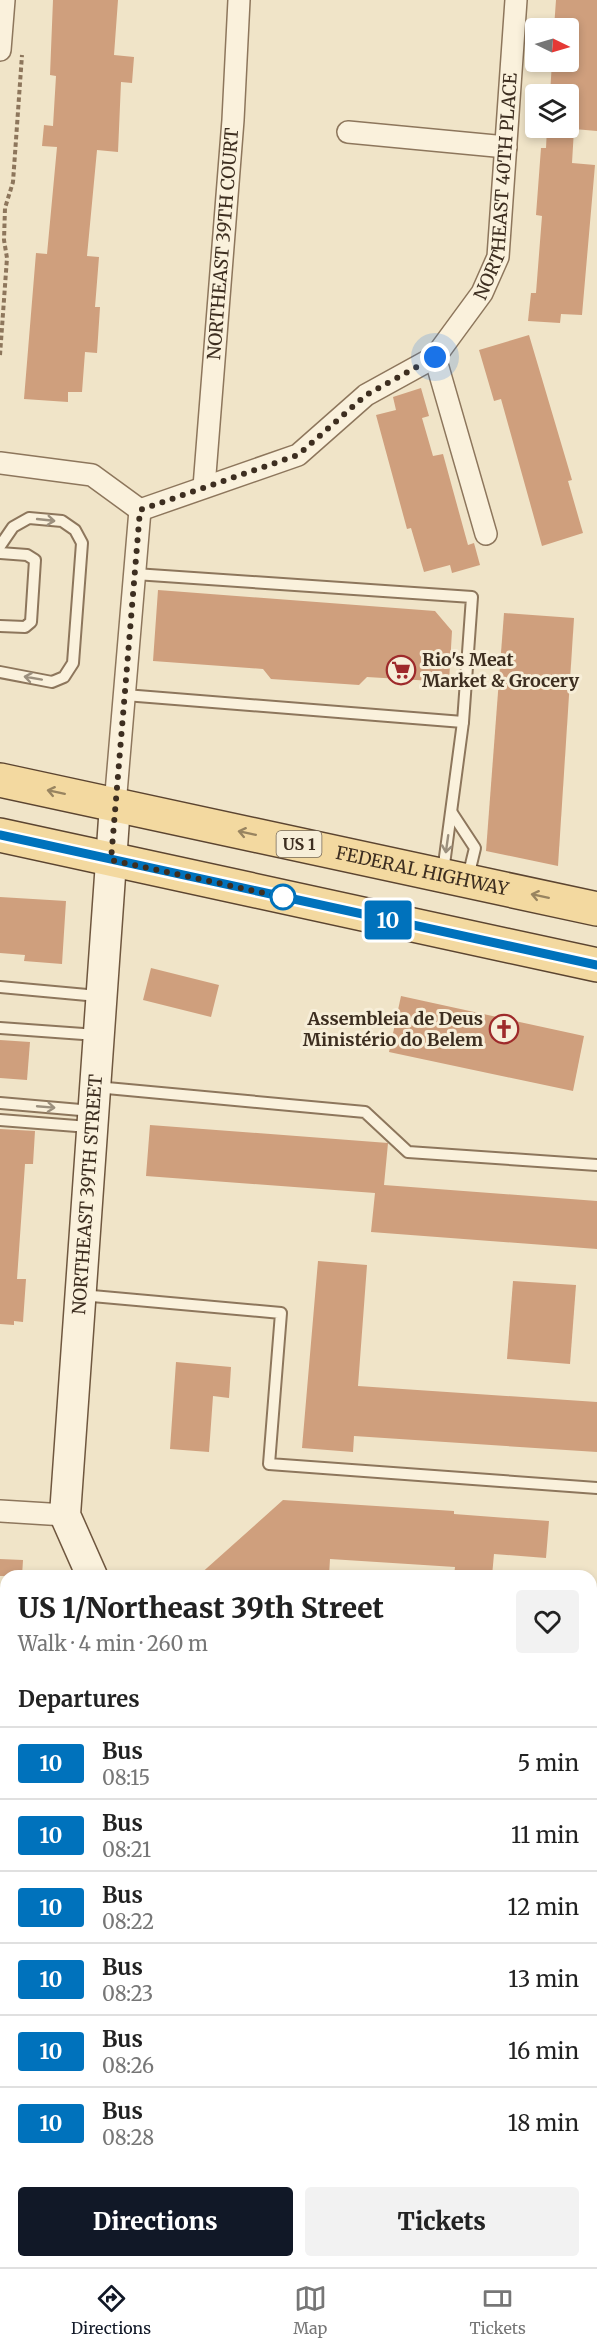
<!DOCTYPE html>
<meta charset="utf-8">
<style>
:root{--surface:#fff;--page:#f2f2f2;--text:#222;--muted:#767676;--line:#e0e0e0;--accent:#111827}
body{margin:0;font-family:Merriweather,serif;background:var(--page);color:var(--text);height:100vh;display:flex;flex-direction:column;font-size:22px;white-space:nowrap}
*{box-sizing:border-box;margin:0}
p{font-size:20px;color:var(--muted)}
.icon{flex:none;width:33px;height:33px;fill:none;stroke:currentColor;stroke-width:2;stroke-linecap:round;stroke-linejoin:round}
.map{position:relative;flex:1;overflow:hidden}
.details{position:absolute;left:0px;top:1570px;width:597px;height:698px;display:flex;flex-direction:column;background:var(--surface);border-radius:18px 18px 0 0;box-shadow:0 3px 9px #0003}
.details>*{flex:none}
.badge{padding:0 12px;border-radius:4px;font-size:21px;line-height:39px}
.needle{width:39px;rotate:95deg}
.fabs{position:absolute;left:525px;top:18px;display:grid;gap:12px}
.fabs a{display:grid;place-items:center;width:54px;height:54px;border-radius:6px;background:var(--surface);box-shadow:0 3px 9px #0003;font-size:30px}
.you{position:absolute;width:30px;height:30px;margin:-15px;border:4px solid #fff;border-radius:50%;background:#1a73e8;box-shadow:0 0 0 9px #1a73e833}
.map>.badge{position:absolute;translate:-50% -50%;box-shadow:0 0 0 3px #fff}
h2{padding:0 18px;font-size:22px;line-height:54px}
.round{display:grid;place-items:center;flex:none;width:63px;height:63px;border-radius:6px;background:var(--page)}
.head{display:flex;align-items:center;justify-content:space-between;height:102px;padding:0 18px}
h1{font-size:28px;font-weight:800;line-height:45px}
.primary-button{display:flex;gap:12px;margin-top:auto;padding:12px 18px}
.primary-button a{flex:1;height:69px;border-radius:6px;background:var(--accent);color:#fff;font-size:24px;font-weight:800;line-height:69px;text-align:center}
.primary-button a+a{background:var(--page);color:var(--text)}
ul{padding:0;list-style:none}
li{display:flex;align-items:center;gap:18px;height:72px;padding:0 18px;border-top:2px solid var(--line)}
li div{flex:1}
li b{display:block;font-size:22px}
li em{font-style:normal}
li .badge{min-width:66px;font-weight:700;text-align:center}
.tab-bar{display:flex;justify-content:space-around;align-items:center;height:84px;border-top:2px solid var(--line);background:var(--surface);font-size:16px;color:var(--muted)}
.tab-bar a{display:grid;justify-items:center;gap:3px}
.tab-bar .on{color:var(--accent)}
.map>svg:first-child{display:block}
</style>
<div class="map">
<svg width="597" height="2267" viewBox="0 0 597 2267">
<rect width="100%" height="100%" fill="#f0e4c8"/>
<g fill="#cf9f7d">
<polygon points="53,0 118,0 114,55 134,57 132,83 121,82 118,152 97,150 87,256 99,257 95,307 100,307 97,353 85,352 82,392 68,392 68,402 24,399 36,253 47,254 57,147 42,146 44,125 53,126 56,76 50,75"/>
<polygon points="556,0 597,0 597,131 574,129 572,163 595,165 582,315 561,314 560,323 528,321 531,293 536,293 542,216 536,215 541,148 546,148 547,128 568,128 568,94 550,94 552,62 568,62 568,28 554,28"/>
<polygon points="529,335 572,480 568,481 583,533 542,546 501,399 494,401 479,350"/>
<polygon points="421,388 429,416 422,418 433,456 443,454 468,545 474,543 480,565 452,573 450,565 424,572 411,528 407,529 376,415 396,410 393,397"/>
<polygon points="158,590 435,611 452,631 449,682 367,677 359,685 271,679 263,669 153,661"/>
<polygon points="504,613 574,618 558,866 486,851"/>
<polygon points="0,897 66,901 62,964 24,961 25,955 0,953"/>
<polygon points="151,968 219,985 211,1017 143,1000"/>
<polygon points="401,996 584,1036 573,1091 389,1052"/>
<polygon points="0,1040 30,1042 27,1080 0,1078"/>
<polygon points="150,1125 388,1143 384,1185 597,1201 597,1249 371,1232 375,1193 146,1176"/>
<polygon points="0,1129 35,1131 33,1164 25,1164 17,1279 26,1279 23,1322 14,1321 14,1325 0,1324"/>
<polygon points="318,1261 367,1265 358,1386 597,1402 597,1452 354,1436 353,1452 302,1448"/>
<polygon points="513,1281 576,1285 570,1364 507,1359"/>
<polygon points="176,1362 231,1367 229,1398 213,1396 209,1452 170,1449"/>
<polygon points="283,1500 454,1511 454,1514 549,1521 546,1558 494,1554 492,1576 454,1576 455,1567 330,1559 329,1576 198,1576"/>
<polygon points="0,1559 23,1560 22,1576 0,1576"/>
</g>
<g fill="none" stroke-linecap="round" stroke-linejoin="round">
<g stroke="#8d765c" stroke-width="14">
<g id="lane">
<polyline points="0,546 13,527 29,518 62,521 75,530 82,543 73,663 64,677 52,682 0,672"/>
<polyline points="0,553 27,555 35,560 31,622 25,627 0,626"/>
<polyline points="135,574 472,597 463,722 443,872"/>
<polyline points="125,695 463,722"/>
<polyline points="452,813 475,848 468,877"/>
<polyline points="0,987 98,996"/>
<polyline points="0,1028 97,1035"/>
<polyline points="96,1087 365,1112 408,1152 597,1165"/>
<polyline points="0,1103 92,1111"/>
<polyline points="0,1120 89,1127"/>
<polyline points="81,1295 281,1313 269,1464 597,1488"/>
</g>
</g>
<g stroke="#8d765c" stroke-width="24">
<g id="street">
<polyline points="0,50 4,0"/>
<polyline points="348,132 506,147"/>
<polyline points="435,357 486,534"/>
<polyline points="0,463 92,475 140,510"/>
<path id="s1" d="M204 487 233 120 239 0"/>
<path id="s2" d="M140 510 298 455 366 395 435 357 482 293 498 257 516 0"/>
<polyline points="115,805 140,510"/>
<polyline points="0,1511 65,1515"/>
<polyline points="0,1770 6,1770"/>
<polyline points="591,2064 597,2057"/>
<polyline points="0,2137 6,2137"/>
<polyline points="343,2267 349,2262"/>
</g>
</g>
<g stroke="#6f573f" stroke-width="33">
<g id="secondary">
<path id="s3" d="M92 1576 65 1515 115 805"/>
<polyline points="591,1936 597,1939"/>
<polyline points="211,2267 211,2262"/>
</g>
</g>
<g stroke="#5b4430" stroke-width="36">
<g id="primary">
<path id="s4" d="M0 780 597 909"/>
<polyline points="0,835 597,965"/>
</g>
</g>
<g stroke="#8d765c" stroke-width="4" stroke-dasharray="4.5 3" stroke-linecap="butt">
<polyline points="0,355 7,258 4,240 5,208 13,182 22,55"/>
<polyline points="0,1951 6,1951"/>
</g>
<use href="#lane" stroke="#faf1dc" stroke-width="10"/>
<use href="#street" stroke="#faf1dc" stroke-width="21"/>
<use href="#secondary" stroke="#faf1dc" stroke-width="30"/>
<use href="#primary" stroke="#f3d9a0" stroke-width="33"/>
</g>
<defs><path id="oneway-shaft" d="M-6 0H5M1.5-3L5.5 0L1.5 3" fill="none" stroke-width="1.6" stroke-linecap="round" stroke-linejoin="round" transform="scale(1.5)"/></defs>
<g stroke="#9c907e">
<use href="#oneway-shaft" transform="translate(46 520) rotate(6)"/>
<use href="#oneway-shaft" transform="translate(33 678) rotate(-170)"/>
<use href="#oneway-shaft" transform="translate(447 844) rotate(98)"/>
<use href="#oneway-shaft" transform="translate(46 1107) rotate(5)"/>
</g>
<g stroke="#988460">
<use href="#oneway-shaft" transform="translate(56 792) rotate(-168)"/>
<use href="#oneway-shaft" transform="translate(247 833) rotate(-168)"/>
<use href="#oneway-shaft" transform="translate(540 896) rotate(-168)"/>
</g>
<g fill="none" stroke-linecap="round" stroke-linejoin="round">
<g stroke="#fff" stroke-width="14">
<polyline id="line" points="0,835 597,965"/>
</g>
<use href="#line" stroke="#0072bc" stroke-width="9"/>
<polyline stroke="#3d2e20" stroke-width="6" stroke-dasharray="0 10.8" points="283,897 111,860 140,510 298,455 366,395 435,357"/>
</g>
<defs>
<g id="supermarket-ring" transform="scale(1.5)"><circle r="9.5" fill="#f7eed8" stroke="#9e2a2b" stroke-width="1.5"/><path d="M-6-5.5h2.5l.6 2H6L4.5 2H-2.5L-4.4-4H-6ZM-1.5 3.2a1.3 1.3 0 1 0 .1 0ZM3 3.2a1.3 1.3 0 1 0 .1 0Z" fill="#9e2a2b"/></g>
<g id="church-ring" transform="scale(1.5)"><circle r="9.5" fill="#f7eed8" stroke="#9e2a2b" stroke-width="1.5"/><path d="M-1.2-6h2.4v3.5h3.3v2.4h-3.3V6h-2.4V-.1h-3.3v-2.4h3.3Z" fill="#9e2a2b"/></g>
</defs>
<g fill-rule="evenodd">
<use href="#supermarket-ring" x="401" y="670"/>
<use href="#church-ring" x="504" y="1029"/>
</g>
<circle fill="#fff" stroke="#0072bc" stroke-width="3" cx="283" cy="897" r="12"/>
<g text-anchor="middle" stroke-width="6" stroke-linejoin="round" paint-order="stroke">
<rect fill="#f7eed8" stroke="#756857" stroke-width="1.5" x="276.5" y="831" width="45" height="26" rx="4.5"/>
<g font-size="16" font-weight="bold" fill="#3d2e20">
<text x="299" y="850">US 1</text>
</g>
<g font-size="18" fill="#3d2e20" stroke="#f7eed8">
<text dy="6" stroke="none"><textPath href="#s2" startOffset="525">NORTHEAST 40TH PLACE</textPath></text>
<text dy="6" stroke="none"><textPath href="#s1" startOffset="244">NORTHEAST 39TH COURT</textPath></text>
<text dy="6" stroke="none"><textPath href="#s4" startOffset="432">FEDERAL HIGHWAY</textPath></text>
<text dy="6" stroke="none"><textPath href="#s3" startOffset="388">NORTHEAST 39TH STREET</textPath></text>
</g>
<g font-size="18" font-weight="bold" fill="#3d2e20" stroke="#f7eed8" text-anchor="start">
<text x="422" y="666">Rio's Meat<tspan x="422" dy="21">Market &amp; Grocery</tspan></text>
<text x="483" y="1025" text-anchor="end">Assembleia de Deus<tspan x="483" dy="21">Ministério do Belem</tspan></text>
</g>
</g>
</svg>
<div class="fabs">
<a><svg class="needle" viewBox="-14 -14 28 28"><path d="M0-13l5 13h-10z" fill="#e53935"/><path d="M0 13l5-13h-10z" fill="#767676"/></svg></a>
<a><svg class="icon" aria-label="layers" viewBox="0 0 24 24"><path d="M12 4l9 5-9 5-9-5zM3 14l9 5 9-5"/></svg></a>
</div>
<div class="you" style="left:435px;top:357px"></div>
<b class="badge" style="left:388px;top:920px;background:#0072bc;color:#fff">10</b>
<section class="details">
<div class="head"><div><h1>US 1/Northeast 39th Street</h1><p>Walk · 4 min · 260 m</p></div><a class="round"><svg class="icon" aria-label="heart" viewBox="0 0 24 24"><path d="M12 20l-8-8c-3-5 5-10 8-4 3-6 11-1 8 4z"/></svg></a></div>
<h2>Departures</h2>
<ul>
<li><span class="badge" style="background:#0072bc;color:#fff">10</span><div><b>Bus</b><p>08:15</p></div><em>5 min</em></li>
<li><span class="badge" style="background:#0072bc;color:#fff">10</span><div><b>Bus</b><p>08:21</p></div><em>11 min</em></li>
<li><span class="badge" style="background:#0072bc;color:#fff">10</span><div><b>Bus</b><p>08:22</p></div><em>12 min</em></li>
<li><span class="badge" style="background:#0072bc;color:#fff">10</span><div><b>Bus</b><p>08:23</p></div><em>13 min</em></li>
<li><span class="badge" style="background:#0072bc;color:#fff">10</span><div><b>Bus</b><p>08:26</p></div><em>16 min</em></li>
<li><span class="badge" style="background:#0072bc;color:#fff">10</span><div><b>Bus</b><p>08:28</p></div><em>18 min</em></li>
</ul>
<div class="primary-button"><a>Directions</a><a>Tickets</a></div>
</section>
</div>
<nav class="tab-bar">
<a class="on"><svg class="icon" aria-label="directions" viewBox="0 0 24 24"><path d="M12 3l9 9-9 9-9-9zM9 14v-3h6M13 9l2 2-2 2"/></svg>Directions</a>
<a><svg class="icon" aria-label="map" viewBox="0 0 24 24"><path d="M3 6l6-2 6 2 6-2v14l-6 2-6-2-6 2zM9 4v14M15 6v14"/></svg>Map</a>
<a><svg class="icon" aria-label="tickets" viewBox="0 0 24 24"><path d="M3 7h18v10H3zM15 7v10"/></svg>Tickets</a>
</nav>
